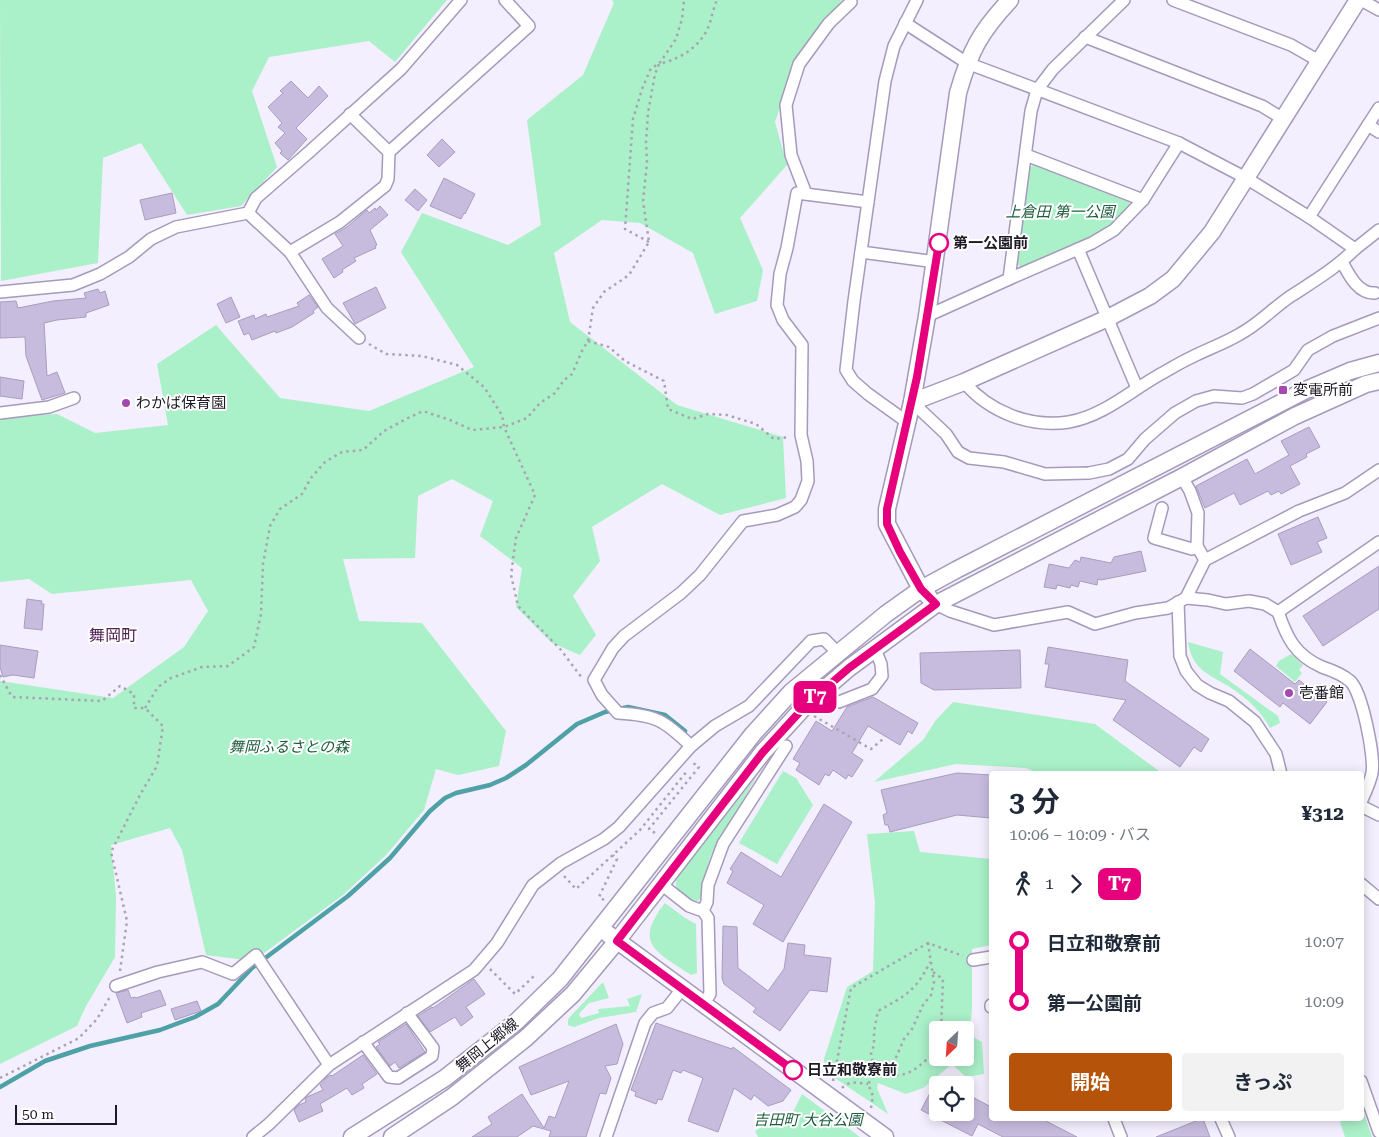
<!DOCTYPE html>
<html lang="ja">
<meta charset="utf-8">
<style>
:root{--surface:#fff;--page:#f2f2f3;--text:#1f2937;--muted:#747a83;--accent:#b45309}
body{margin:0;font-family:"Roboto Serif","Noto Sans JP",serif;background:var(--page);color:var(--text);height:100vh;display:flex;flex-direction:column;font-size:19px;white-space:nowrap}
*{box-sizing:border-box;margin:0}
p{font-size:16px;color:var(--muted)}
.icon{flex:none;width:28px;height:28px;fill:none;stroke:currentColor;stroke-width:2;stroke-linecap:round;stroke-linejoin:round}
.map{position:relative;flex:1;overflow:hidden}
.side{position:absolute;left:989px;top:771px;width:375px;height:350px;display:flex;flex-direction:column;background:var(--surface);border-radius:5px;box-shadow:0 2px 12px #0003}
.side>*{flex:none}
.badge{padding:0 10px;border-radius:8px;font-size:18px;line-height:32px}
.needle{width:32px;rotate:205deg}
.controls{position:absolute;left:929px;top:1021px;display:grid;gap:10px}
.controls a{display:grid;place-items:center;width:45px;height:45px;border-radius:5px;background:var(--surface);box-shadow:0 2px 12px #0003;font-size:25px}
.scale{position:absolute;left:15px;bottom:12px;width:102px;box-sizing:border-box;padding-left:5px;border:2px solid #1d1925;border-top:0;font-size:14px;line-height:18px;white-space:nowrap;color:#1d1925;-webkit-text-stroke:4px #fff;paint-order:stroke}
.map>.badge{position:absolute;translate:-50% -50%;box-shadow:0 0 0 2px #fff}
.legs{display:flex;align-items:center;gap:8px;height:55px;padding:0 20px;font-size:16px}
.legs p{margin-inline-start:auto}
.summary{display:flex;align-items:center;justify-content:space-between;height:85px;padding:0 20px}
h1{font-size:28px;font-weight:700;line-height:38px}
.button{display:flex;gap:10px;margin-top:auto;padding:10px 20px}
.button a{flex:1;height:58px;border-radius:5px;background:var(--accent);color:#fff;font-size:20px;font-weight:700;line-height:58px;text-align:center}
.button a+a{background:var(--page);color:var(--text)}
ul{padding:0 20px;list-style:none}
li{display:flex;align-items:center;gap:18px;height:60px;font-size:19px}
li i{display:grid;place-items:center;width:8px;height:100%;margin:0 6px;background:currentColor}
li i::after{content:'';width:12px;height:12px;margin:-6px;border:4px solid;border-radius:50%;background:var(--surface)}
li p{margin-inline-start:auto}
li:first-child i{background:linear-gradient(#0000 50%,currentColor 0)}
li:last-child i{background:linear-gradient(currentColor 50%,#0000 0)}
.map>svg:first-child{display:block}
</style>
<div class="map">
<svg width="1379" height="1137" viewBox="0 0 1379 1137">
<rect width="100%" height="100%" fill="#f4effe"/>
<g fill="#aaf0c8" fill-rule="evenodd">
<polygon points="0,0 447,0 395,62 369,41 269,57 252,91 277,167 241,206 187,215 141,143 103,158 98,263 1,281"/>
<polygon points="612,0 842,0 796,62 775,122 787,165 740,218 763,270 757,301 715,314 693,253 640,223 602,220 554,253 570,322 677,405 783,437 786,498 720,515 662,484 592,527 600,561 573,596 596,635 580,655 552,643 516,607 522,568 480,536 493,501 452,479 418,496 415,558 343,559 359,621 422,623 506,731 499,766 458,775 436,769 424,810 386,855 343,895 253,961 206,955 182,850 170,828 111,845 116,896 115,957 86,1006 77,1026 0,1064 0,681 113,698 184,647 208,611 191,580 52,594 29,579 0,582 0,418 57,414 95,433 168,425 157,364 216,325 280,398 369,411 474,367 401,252 422,213 508,245 541,225 527,120 583,75 614,3"/>
<polygon points="1034,164 1129,200 1130,207 1110,227 1089,239 1022,268 1017,264 1029,168"/>
<path d="M1188 642 1223 652 1220 674 1278 716 1280 723 1270 728C1261 712 1252 703 1237 692 1215 675 1193 675 1188 642Z"/>
<polygon points="1291,654 1303,665 1299,670 1302,673 1295,682 1276,666 1279,661"/>
<polygon points="953,702 1095,724 1163,774 1041,774 1026,768 956,764 874,782 923,740 936,720"/>
<polygon points="783,771 796,778 813,805 777,864 739,843"/>
<path d="M757 776 711 855 706 871 704 895 698 901C688 901 671 889 677 878Z"/>
<path d="M914 831 920 852 991 859V945L972 949V1008L970 1031 975 1038 982 1042 984 1074 966 1077 952 1064 923 1088 906 1094 878 1083 877 1088 888 1114 826 1072 824 1059 847 987 873 971 875 902 867 834ZM938 1030H965V1058H938Z"/>
<path d="M665 903 685 918 696 924 697 973 691 975C656 951 633 944 665 903Z"/>
<polygon points="603,982 609,998 589,1003 579,1014 581,1018 599,1013 598,1009 630,1006 627,999 642,994 636,1012 599,1018 574,1027 568,1025 568,1019"/>
<polygon points="802,1094 860,1137 758,1137 755,1131 772,1120 787,1124"/>
<polygon points="1361,1104 1372,1137 1345,1137 1339,1119 1361,1119"/>
</g>
<g fill="none" stroke-linecap="round" stroke-linejoin="round">
<polyline stroke="#4ea1a6" stroke-width="4.5" points="0,1087 45,1061 90,1046 160,1030 195,1017 218,1004 252,968 348,896 390,858 430,811 445,798 456,793 490,785 506,778 526,765 577,724 605,712 628,707 665,715 685,731"/>
</g>
<g fill="#c8bcde" stroke="#a89dbe">
<polygon points="291,81 308,98 319,86 328,96 296,128 307,139 288,160 280,153 282,151 275,143 285,133 278,127 282,123 268,107 283,93 280,91"/>
<polygon points="442,139 455,152 439,167 427,155"/>
<polygon points="444,178 475,194 465,214 464,213 461,219 430,206"/>
<polygon points="415,189 427,200 418,211 405,200"/>
<polygon points="172,193 176,213 145,220 140,200"/>
<polygon points="380,206 388,215 370,230 377,245 375,246 376,248 354,258 356,261 342,270 343,272 334,278 322,259 343,246 335,234 347,227 367,210 369,213 375,208 376,210"/>
<polygon points="376,287 386,308 355,324 343,303"/>
<polygon points="98,289 100,293 105,291 109,305 86,313 86,317 57,320 44,323 47,376 57,372 65,393 42,400 26,356 25,337 0,338 0,302 16,301 18,308 53,301 86,298 84,293"/>
<polygon points="309,295 318,307 313,311 314,313 292,327 276,333 275,331 252,340 249,333 244,335 238,321 254,315 255,319 266,314 267,317 299,306 297,303"/>
<polygon points="231,297 240,317 226,323 217,304"/>
<polygon points="0,377 24,381 22,399 0,396"/>
<polygon points="1309,427 1320,447 1306,454 1307,457 1290,466 1300,484 1281,494 1279,491 1271,495 1268,491 1240,505 1234,493 1205,508 1196,486 1247,459 1255,474 1289,455 1281,441"/>
<polygon points="1318,517 1327,538 1317,542 1322,552 1291,565 1278,534"/>
<polygon points="1141,551 1146,571 1101,580 1098,579 1097,585 1080,581 1078,587 1071,585 1070,588 1057,585 1056,589 1044,587 1049,564 1069,568 1075,560 1080,562 1081,557 1111,563 1114,557"/>
<polygon points="1379,566 1379,609 1323,646 1303,616"/>
<polygon points="27,599 42,601 41,604 44,604 42,630 24,628"/>
<polygon points="0,645 38,651 34,678 13,675 3,677 0,667"/>
<polygon points="1048,647 1128,660 1125,681 1209,739 1201,752 1194,747 1180,767 1113,720 1126,700 1045,687 1049,664 1045,664"/>
<polygon points="1250,649 1295,684 1299,680 1327,702 1310,724 1283,703 1280,707 1234,671"/>
<polygon points="1020,650 1021,688 934,690 921,683 920,653"/>
<polygon points="873,697 918,723 912,734 908,731 900,745 868,726 852,753 863,760 852,777 848,775 846,779 833,770 829,776 825,774 819,785 796,770 800,763 793,759 816,721 832,731 847,707"/>
<polygon points="957,773 991,775 991,818 957,815 890,832 888,825 885,825 883,815 887,813 881,790"/>
<polygon points="824,804 852,822 783,942 753,924 764,905 727,883 733,871 730,869 741,852 781,877"/>
<polygon points="723,926 737,927 738,968 768,991 784,969 788,943 805,945 804,955 831,958 827,992 810,990 780,1031 753,1012 756,1008 724,984 722,978"/>
<polygon points="474,979 485,994 466,1007 473,1017 461,1026 455,1017 430,1032 418,1016 432,1007 433,1008"/>
<polygon points="128,990 131,998 135,997 136,998 160,990 166,1005 141,1013 142,1017 127,1023 116,993"/>
<polygon points="197,1001 201,1011 175,1020 171,1009"/>
<polygon points="656,1023 732,1049 733,1047 791,1090 783,1101 768,1106 754,1095 751,1100 734,1088 718,1132 688,1121 703,1078 683,1070 681,1073 673,1070 662,1100 658,1099 656,1104 635,1096 636,1092 631,1090"/>
<polygon points="406,1024 425,1052 399,1068 395,1062 390,1066 376,1047 380,1044 378,1042"/>
<polygon points="616,1024 623,1044 617,1064 605,1066 611,1078 606,1094 600,1093 586,1137 549,1137 551,1131 533,1126 517,1137 472,1137 492,1124 488,1117 522,1094 544,1128 549,1116 555,1118 569,1081 531,1095 519,1067"/>
<polygon points="363,1055 377,1074 362,1084 364,1088 352,1095 347,1088 320,1104 323,1111 299,1122 294,1110 299,1105 306,1102 305,1099 307,1097 323,1090 320,1085 327,1077 331,1075 332,1076"/>
<polygon points="938,1078 938,1112 965,1112 965,1093 991,1107 991,1119 1042,1119 1077,1137 1003,1137 978,1124 972,1136 921,1110"/>
<polygon points="1201,1119 1203,1119 1210,1137 1156,1137"/>
</g>
<g fill="none" stroke-linecap="round" stroke-linejoin="round">
<g stroke="#a59abb" stroke-width="14">
<g id="street">
<polyline points="1173,0 1291,45 1319,61"/>
<polyline points="1361,0 1379,10"/>
<polyline points="905,23 967,63 1179,143 1246,178 1309,217 1355,249 1379,230"/>
<polyline points="1085,37 1262,106 1282,118"/>
<polyline points="1379,108 1368,125 1379,132"/>
<polyline points="350,114 389,152 529,26 505,0"/>
<polyline points="1026,155 1143,200"/>
<polyline points="806,194 791,155 786,105 799,64 829,23 851,2"/>
<polyline points="248,213 290,252 327,308 359,338"/>
<polyline points="1309,217 1368,125"/>
<polyline points="1078,249 1137,388"/>
<polyline points="290,252 340,222 385,186 388,179 389,152"/>
<polyline points="861,252 936,262"/>
<path d="M1342 262C1349 275 1358 294 1375 293"/>
<polyline points="1009,279 1092,243 1114,230 1143,200 1179,143"/>
<polyline points="0,292 73,285 100,274 129,257 151,239 176,227 248,213 256,198 308,153 401,69 461,0"/>
<polyline points="927,316 1009,279 1031,111 1037,90 1053,69 1124,0"/>
<path d="M964 382C989 412 1030 428 1069 422 1103 416 1129 392 1159 375 1170 369 1181 362 1192 357 1208 349 1225 343 1240 334 1259 324 1273 308 1291 296 1314 281 1336 268 1355 249"/>
<polyline points="912,402 946,434 958,452 969,458 1004,462 1045,474 1089,473 1109,469 1128,459 1145,439 1175,413 1196,401 1214,396 1242,398 1253,394 1294,370 1308,350 1333,336 1379,318"/>
<polyline points="0,413 49,407 74,398"/>
<polyline points="907,422 868,394 853,381 846,370 854,301 885,81 894,46 917,0"/>
<polyline points="1182,477 1190,491 1198,513 1197,546 1205,560"/>
<polyline points="1162,508 1154,538 1192,549 1197,546"/>
<polyline points="1186,598 1205,560 1299,511 1345,493 1379,470"/>
<polyline points="1178,602 1180,656 1186,671 1197,685 1210,693 1229,701 1255,722 1276,754 1281,774"/>
<path d="M936 604 950 611 994 625 1068 612 1095 624 1135 613 1168 608 1186 598 1208 600 1226 604 1249 601 1265 604 1278 612C1287 638 1295 655 1322 667 1331 670 1342 674 1350 681 1362 691 1375 757 1372 773 1370 783 1365 793 1361 802"/>
<polyline points="1278,612 1379,542"/>
<polyline points="839,702 872,689 882,676 881,664 875,649"/>
<path d="M691 746C664 720 656 715 618 713L602 695 594 680 613 648 624 636 681 593 700 575 743 521 777 515 795 507 801 500 808 481 807 461 801 435 802 345 783 320 777 305 780 274 787 248 797 193 868 202"/>
<polyline points="1361,806 1379,815"/>
<polyline points="661,884 689,906 703,911 708,918 710,994 703,1004"/>
<polyline points="1361,884 1379,899"/>
<polyline points="703,911 707,902 708,885 723,844 786,746"/>
<polyline points="973,960 991,957"/>
<polyline points="116,986 158,972 202,962 233,974 256,955 329,1065"/>
<polyline points="991,1007 991,1005"/>
<polyline points="363,1042 389,1077 398,1078 432,1056 433,1048 407,1013"/>
<polyline points="1361,1081 1379,1132"/>
<polyline points="1114,1119 1121,1137"/>
<polyline points="1221,1119 1229,1137"/>
<polyline points="253,1137 269,1124 329,1065 474,970 497,943 533,885 561,863 604,839 619,827 691,746 715,726 749,706 811,641 824,639 838,653"/>
<polyline points="606,1137 645,1023 653,1013 667,1008 682,989"/>
</g>
</g>
<g stroke="#a59abb" stroke-width="19">
<g id="secondary">
<polyline points="912,402 964,382 1108,318 1150,296 1173,279 1212,232 1358,0"/>
<path d="M929 597 921 589 887 524V509L912 402 927 316 958 93C970 51 980 32 1010 0"/>
<polyline points="608,934 885,1137"/>
<polyline points="352,1137 445,1078 516,1022 560,979 753,734 791,692 886,614 921,589 956,570 1308,389 1350,371 1379,363"/>
<polyline points="392,1137 452,1097 526,1038 573,994 617,941 763,752 806,705 849,668 936,604 1182,477 1295,416 1366,384 1379,381"/>
</g>
</g>
<g stroke="#a9a4b2" stroke-width="2.5" stroke-dasharray="2.5 4" stroke-linecap="butt">
<polyline points="649,242 625,229 633,119 642,89 651,68 659,64 676,39 682,19 684,0"/>
<polyline points="588,341 609,347 625,361 664,381 668,409 692,419 708,414 727,415 756,424 774,439 790,437"/>
<polyline points="369,344 386,354 422,356 457,365 484,387 502,415 504,427 535,495 516,538 511,575 518,606 561,650 582,678"/>
<polyline points="0,675 12,697 102,701 120,686 134,694 134,708 145,708"/>
<path d="M145 708 158 687 171 678 202 667 228 666 254 647 261 614 263 564 270 526 280 509 302 494 311 478 325 462 342 452 363 450 384 431 406 419 423 411 450 420 472 430 504 427 527 418 540 403 555 393 564 380 572 374 582 351 588 341 593 308 604 292 629 275 649 242 643 201 647 163 646 142 648 113 655 74 659 64C681 59 702 46 710 23 712 15 714 7 717 0"/>
<polyline points="814,716 871,749 883,739"/>
<polyline points="655,833 649,829 699,767 693,763"/>
<polyline points="564,876 576,889 640,830 687,771"/>
<polyline points="604,900 599,897 617,859 613,855"/>
<polyline points="490,969 515,994 535,975"/>
<polyline points="120,971 127,921 111,852 140,795 157,766 163,726 145,708"/>
<polyline points="933,972 943,979 941,1030"/>
<path d="M875 1074 871 1053 874 1045V1031L878 1011C905 996 916 991 930 962"/>
<polyline points="888,1076 904,1039 912,1029 923,1005 931,995 934,982 928,943"/>
<polyline points="0,1078 79,1038 97,1019 111,995"/>
<polyline points="833,1081 851,988 928,943 963,956"/>
<path d="M842 1088C849 1080 858 1083 868 1084"/>
<path d="M871 1108 873 1096 868 1084 875 1074C899 1077 908 1077 926 1060 930 1056 935 1054 938 1049"/>
</g>
<use href="#street" stroke="#fff" stroke-width="11"/>
<use href="#secondary" stroke="#fff" stroke-width="16"/>
</g>
<g fill="none" stroke-linecap="round" stroke-linejoin="round">
<g stroke="#fff" stroke-width="11">
<polyline id="line-1" points="793,1070 617,941 763,752 806,705 849,668 936,604 921,589 900,552 887,524 887,509 917,377 939,243"/>
</g>
<use href="#line-1" stroke="#e6007e" stroke-width="8"/>
</g>
<g fill="#fff" stroke="#e6007e" stroke-width="2.5">
<circle cx="939" cy="243" r="9"/>
<circle cx="793" cy="1070" r="9"/>
</g>
<g fill="#a648b2" stroke="#fff" stroke-width="2">
<rect x="1278" y="385" width="10" height="10" rx="2.5"/>
<circle cx="126" cy="403" r="5"/>
<circle cx="1289" cy="693" r="5"/>
</g>
<g text-anchor="middle" stroke-width="4" stroke-linejoin="round" paint-order="stroke">
<g font-size="15" font-style="italic" fill="#1d5c3d" stroke="#fff">
<text x="1060" y="217">上倉田 第一公園</text>
<text x="289" y="752">舞岡ふるさとの森</text>
<text x="808" y="1125">吉田町 大谷公園</text>
</g>
<g font-size="15" font-weight="bold" fill="#1d1925" stroke="#fff" text-anchor="start">
<text x="953" y="248">第一公園前</text>
<text x="807" y="1075">日立和敬寮前</text>
</g>
<g font-size="15" fill="#1d1925" stroke="#fff" text-anchor="start">
<text x="1293" y="395">変電所前</text>
<text x="136" y="408">わかば保育園</text>
<text x="1299" y="698">壱番館</text>
</g>
<g font-size="15" fill="#1d1925" stroke="#fff">
<text transform="translate(487 1045) rotate(-39)" y="5">舞岡上郷線</text>
</g>
<g font-size="16" fill="#4f2255" stroke="#fff">
<text x="113" y="641">舞岡町</text>
</g>
</g>
</svg>
<div class="controls">
<a><svg class="needle" viewBox="-14 -14 28 28"><path d="M0-13l5 13h-10z" fill="#e53935"/><path d="M0 13l5-13h-10z" fill="#747a83"/></svg></a>
<a><svg class="icon" aria-label="locate" viewBox="0 0 24 24"><circle cx="12" cy="12" r="6"/><path d="M12 2v4M12 18v4M2 12h4M18 12h4"/></svg></a>
</div>
<div class="scale">50 m</div>
<b class="badge" style="left:815px;top:697px;background:#e6007e;color:#fff">T7</b>
<section class="side">
<div class="summary"><div><h1>3 分</h1><p>10:06 – 10:09 · バス</p></div><b>¥312</b></div>
<div class="legs"><svg class="icon" aria-label="walk" viewBox="0 0 24 24"><circle cx="13" cy="4" r="2"/><path d="M13 8l-2 6 4 7M11 14l-3 7M7 12l3-4h3l4 4"/></svg>1<svg class="icon" aria-label="forward" viewBox="0 0 24 24"><path d="M9 5l7 7-7 7"/></svg><b class="badge" style="background:#e6007e;color:#fff">T7</b></div>
<ul>
<li><i style="color:#e6007e"></i><b>日立和敬寮前</b><p>10:07</p></li>
<li><i style="color:#e6007e"></i><b>第一公園前</b><p>10:09</p></li>
</ul>
<div class="button"><a>開始</a><a>きっぷ</a></div>
</section>
</div>
